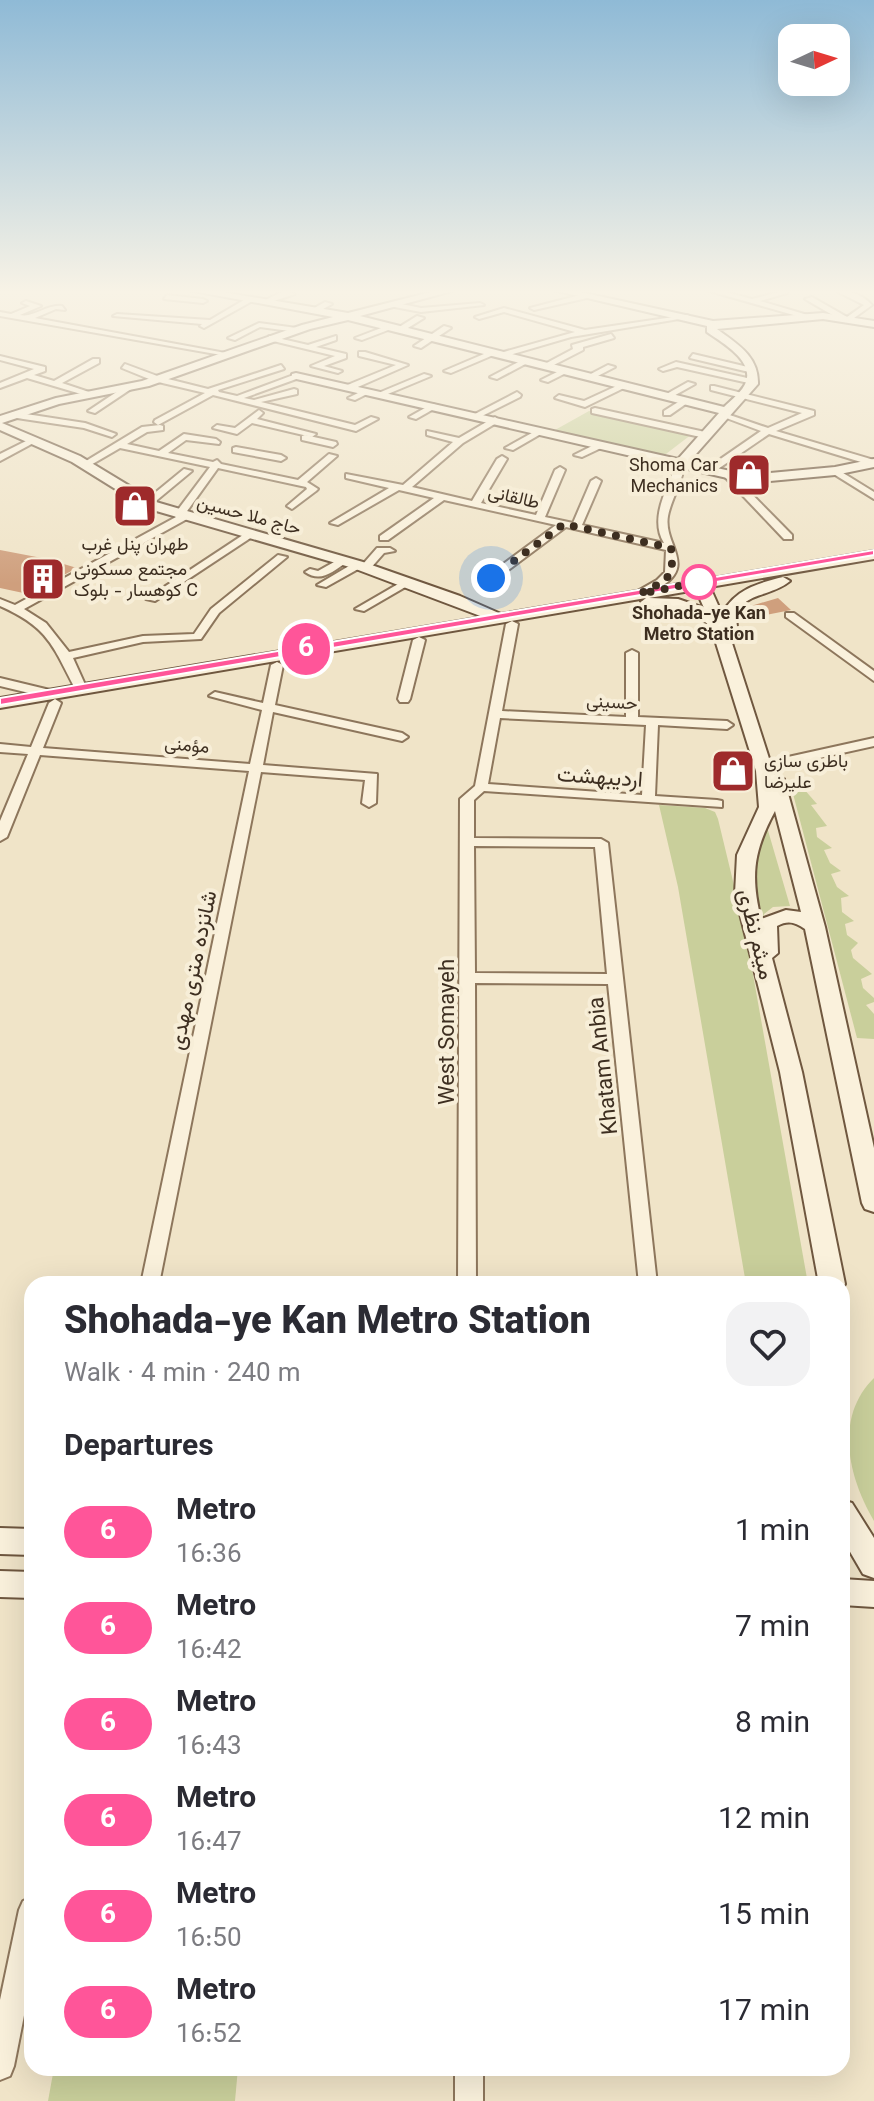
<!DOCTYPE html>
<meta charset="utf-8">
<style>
:root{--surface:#fff;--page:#f2f2f3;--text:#2b2b33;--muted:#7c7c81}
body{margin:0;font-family:Georgia,Vazirmatn,serif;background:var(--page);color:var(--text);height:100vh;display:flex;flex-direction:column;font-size:30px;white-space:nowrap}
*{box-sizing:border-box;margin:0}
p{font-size:26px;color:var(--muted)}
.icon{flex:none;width:44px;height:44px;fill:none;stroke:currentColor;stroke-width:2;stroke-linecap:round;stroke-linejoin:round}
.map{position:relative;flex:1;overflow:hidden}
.side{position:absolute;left:24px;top:1276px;width:826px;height:800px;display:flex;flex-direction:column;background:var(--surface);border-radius:24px;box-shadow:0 8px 32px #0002}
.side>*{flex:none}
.badge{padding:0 16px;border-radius:26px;font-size:28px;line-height:52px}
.needle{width:52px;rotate:86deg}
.tools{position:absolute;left:778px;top:24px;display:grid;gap:16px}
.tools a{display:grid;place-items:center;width:72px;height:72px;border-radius:16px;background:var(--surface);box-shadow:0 8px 32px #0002;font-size:40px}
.you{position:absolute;width:40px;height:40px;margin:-20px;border:6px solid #fff;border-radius:50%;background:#1a73e8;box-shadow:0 0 0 12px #1a73e833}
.map>.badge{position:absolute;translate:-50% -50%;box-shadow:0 0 0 4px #fff}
h2{padding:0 40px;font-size:30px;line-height:72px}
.round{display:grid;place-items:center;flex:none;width:84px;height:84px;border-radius:24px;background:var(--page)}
.head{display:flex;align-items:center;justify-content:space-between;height:136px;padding:0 40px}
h1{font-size:38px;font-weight:800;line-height:60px}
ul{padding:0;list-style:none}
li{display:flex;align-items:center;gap:24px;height:96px;padding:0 40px}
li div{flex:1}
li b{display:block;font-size:30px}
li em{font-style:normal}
li .badge{min-width:88px;font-weight:700;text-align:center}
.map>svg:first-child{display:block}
</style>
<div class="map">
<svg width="874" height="2101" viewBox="0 0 874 2101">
<rect width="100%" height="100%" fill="#f0e4c8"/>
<g fill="#c9cf9b">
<polygon points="589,411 692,434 662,457 555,430"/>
<polygon points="803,788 817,804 811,805 827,826 816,828 817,837 832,848 824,850 830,863 841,871 831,874 837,887 849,896 841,898 842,912 854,921 845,924 847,935 858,943 851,950 853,958 872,974 861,979 863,988 874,998 874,1002 866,1005 874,1014 874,1039 857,1038 792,790"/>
<polygon points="659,805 705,808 715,812 718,819 746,935 808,1284 746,1284 678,887"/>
<path d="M767 827 790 906 773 907 764 914V941C757 900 748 865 767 827Z"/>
<path d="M874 1378V1521C848 1477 834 1417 874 1378Z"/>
<polygon points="54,2068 238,2068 235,2101 48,2101"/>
</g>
<g fill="#cf9f7d">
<polygon points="0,550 47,559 77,568 28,594 0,588"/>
<polygon points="778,598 791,610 740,620 744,608"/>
</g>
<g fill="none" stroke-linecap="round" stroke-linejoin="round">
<g stroke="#8d765c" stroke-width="4">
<g id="street">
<polygon points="706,290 718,290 752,299 787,290 787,293 760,301 811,316 804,318"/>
<path d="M834 290C849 290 862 294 872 305L850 321 841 320 805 299 812 297 847 317 864 305Z"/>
<polygon points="284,291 295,294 265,304 261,302"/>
<polygon points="584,294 587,298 534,310 530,308"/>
<polygon points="167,295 203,299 207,301 203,303 164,299"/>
<polygon points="249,297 256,299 204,328 200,326 202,324 113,316 117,314 210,320"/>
<path d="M26 301 41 306 20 315C34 318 47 304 62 306L65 310 56 309 35 318 231 354 227 356 0 316V312L11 314 30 306 22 303Z"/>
<polygon points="325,302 332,304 316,313 309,311"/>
<polygon points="392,302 421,308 480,303 484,305 421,312 389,306"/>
<polygon points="504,308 585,330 687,315 691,317 571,337 503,357 500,353 575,332 504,312 479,319 475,317"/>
<polygon points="417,316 424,318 403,331 396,329"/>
<polygon points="259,323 297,328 301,330 297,332 260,327 235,340 228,338"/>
<polygon points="389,325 396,327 362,340 355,338"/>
<polygon points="444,326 451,328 421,348 414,346"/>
<polygon points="611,334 614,338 583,347 583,350 548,368 541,366 573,349 572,345"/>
<polygon points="269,336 308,345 336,336 336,340 316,347 346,354 346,358 324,366 342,371 338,373 311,366 335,356 269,340"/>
<polygon points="491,351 498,353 451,373 444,371"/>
<polygon points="359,352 365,352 408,365 351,390 345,390 345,386 396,365 359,356"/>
<polygon points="693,354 752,368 753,370 749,372 690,358"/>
<polygon points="0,356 45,367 45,371 34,375 54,381 93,359 99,359 99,363 62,383 95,394 91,397 27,378 0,388 0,383 34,369 0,360"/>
<polygon points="524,359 531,361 497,379 490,377"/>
<polygon points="676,362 756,380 757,382 753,384 677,367 663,371 659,369"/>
<polygon points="125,364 160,377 208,389 281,365 284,369 218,390 219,392 237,396 296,374 299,378 244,398 254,400 294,389 297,390 297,394 261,402 355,425 371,417 378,419 356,431 213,395 158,425 154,422 155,420 205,393 154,381 122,368"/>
<polygon points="608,365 615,367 592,379 585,377"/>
<polygon points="563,369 570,371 548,382 541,380"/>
<polygon points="424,374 431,376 383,396 376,394"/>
<polygon points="688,382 695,384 670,398 663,396"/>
<polygon points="621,384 628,386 585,407 555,398 559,395 584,401"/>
<polygon points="127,385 134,387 95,413 88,411"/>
<polygon points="714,386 814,411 814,415 776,431 874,460 874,466 769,434 712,473 706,473 706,469 761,431 721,416 721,412 768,428 802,413 711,390 711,386"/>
<polygon points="364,390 371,392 355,400 348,398"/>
<polygon points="517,392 521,395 520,397 480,417 473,415"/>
<polygon points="683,399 690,401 670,415 664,415 664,411"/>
<polygon points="432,404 439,406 416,419 409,417"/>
<polygon points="595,408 705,432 709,435 705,438 592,413 592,409"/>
<polygon points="259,410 263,413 257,419 316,434 312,437 252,423 237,434 213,428 217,425 235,428"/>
<polygon points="13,412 85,423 116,434 112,437 84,428 10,417 9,415"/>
<path d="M495 417 499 420 498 422 463 443 412 487 472 501 497 459 502 456 507 459 481 503 536 515 555 470 560 467 565 470 545 517 573 523 591 481 596 478 601 481 582 525 664 543C649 519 667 489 676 465L684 463C684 480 671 499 668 516 663 545 698 565 659 588 652 593 645 597 636 596V592L657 580 665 572 666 550 566 527 495 580H487V576L556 525 444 500 388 540H380V536L434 498 399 490 338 525 330 523 389 488 346 478V474L403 485 453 442 427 435V431L459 438Z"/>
<path d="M160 425 163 426V430L147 432 127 444 159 451 184 434 216 439 220 442 219 444 186 440 168 453 213 462 217 460 221 464 298 480 329 454 337 456 307 482 318 489 316 491 292 509 287 506 307 489 306 487 218 468 185 514 189 517 187 519 24 609 46 623 69 652 143 636 194 634 211 609 278 555 287 557 219 613 201 639 143 642 73 658 87 689 81 693 77 692C53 647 50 628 0 606V599L15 605 176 517 174 515 210 467 120 448 89 466 81 464 142 427Z"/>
<polygon points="539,429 546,431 513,450 505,448"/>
<polygon points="305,435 336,442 337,444 333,447 302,440 302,436"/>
<polygon points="32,438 39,440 0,461 0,454"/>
<polygon points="598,443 602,446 601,448 582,457 574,455"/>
<polygon points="236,447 281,455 286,458 281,461 233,452 233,448"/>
<polygon points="654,456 659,459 657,461 641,471 633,469"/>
<polygon points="835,468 874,492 874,499 832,473 832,469"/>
<polygon points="184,469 192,471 151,505 145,505 145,501"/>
<polygon points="725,473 731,473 792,535 792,539 784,539 725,477"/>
<polygon points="246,533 255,535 155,601 146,599"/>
<polygon points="377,548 390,548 395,551 384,553 369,570 360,568 326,587 317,585 354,563 363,564"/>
<path d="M343 557 348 560 347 562C332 572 321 583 305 572L310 569 318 571Z"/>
<polygon points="405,580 414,582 364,611 355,609"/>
<polygon points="786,613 794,613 874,671 874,681 786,617"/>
<path d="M512 621 518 624 502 711 626 717V653L632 650 638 653V717L727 721 733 725 727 729 658 725 655 796 717 800 722 801V807L484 791 474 800V838L601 839 608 843 657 1284H639L608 984 475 983 476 1284H458L460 799 475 786 506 624ZM500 718 646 725 642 795 488 784ZM474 846 595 847 607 974 475 973Z"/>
<polygon points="419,637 425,640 410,699 408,702 400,702 398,699 413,640"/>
<polygon points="277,662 283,665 275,705 402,733 408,737 402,741 273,712 263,765 377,774 376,803 369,807 362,803 365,780 261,772 159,1284 141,1284 249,771 40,755 7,837 0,841 0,821 28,754 0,752 0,744 31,747 49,703 55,699 61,703 43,748 250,764 262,710 209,696 215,692 263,703 271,665"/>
<polygon points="0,678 54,691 56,694 50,698 0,686"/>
<polygon points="874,738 874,746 788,765 782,761 788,757"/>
<polygon points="32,1897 32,1975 14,2066 10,2076 0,2080 0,2000 19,1910 23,1901"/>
<rect x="455" y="2068" width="28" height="33"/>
</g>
</g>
<g stroke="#6f573f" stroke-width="4">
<g id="secondary">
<path d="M188 290H210L348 313 439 290H456L360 316 724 407C731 400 743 391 746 382 754 360 721 342 707 332V326L553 290H571L713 321 823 313 874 321V327L823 319 717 329C737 344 759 356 758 384L689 462 749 475 835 467 874 459V467L835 475 749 483 292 378V374L296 373 678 459 719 413 348 320 310 329 149 386 59 404 2 423 80 456 156 502 363 562 460 596 501 614 874 551V559L710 587 722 614C734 590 758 583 783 577L790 581C766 601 729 589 738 636L731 640 774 774 784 779 825 927 874 1148V1212L865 1209 862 1203 805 929C795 922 788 920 777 926L778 953 772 958 802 1072 845 1284 842 1289V1284H819L780 1072 735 894 737 855 759 807 756 771 711 627C690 607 669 610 643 605L641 602 646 598 0 708V698L483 617 353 568 146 508 72 462 0 430V416L56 398 142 381 302 325 333 317ZM696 590 704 608 678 599 649 598ZM775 811 801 912 786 910 761 919C750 875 754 850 775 811Z"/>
<polygon points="842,1500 852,1503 874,1538 874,1578 863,1574 842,1538"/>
<polygon points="0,1528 32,1529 32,1555 0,1554"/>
<polygon points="0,1571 32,1572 32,1598 0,1597"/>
<polygon points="842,1579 874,1581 874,1607 842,1605"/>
</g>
</g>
<use href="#street" fill="#faf1dc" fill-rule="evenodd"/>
<use href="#secondary" fill="#faf1dc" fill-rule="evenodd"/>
</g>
<linearGradient id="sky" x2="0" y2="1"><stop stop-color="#8fbad6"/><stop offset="0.5" stop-color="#f8f3e6"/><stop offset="1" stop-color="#f8f3e6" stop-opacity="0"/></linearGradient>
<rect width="874" height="584" fill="url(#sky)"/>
<polygon fill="#f59" stroke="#fff" stroke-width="2" points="874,550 874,555 0,705 0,698"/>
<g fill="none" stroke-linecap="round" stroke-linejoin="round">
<path stroke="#3d2e20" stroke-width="8" stroke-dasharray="0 14.4" d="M491 578 564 524 671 548C675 580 667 579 640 594L699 582"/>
</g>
<defs>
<g id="shop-square" transform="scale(2.3)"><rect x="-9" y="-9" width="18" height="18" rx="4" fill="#9e2a2b" stroke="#f7eed8"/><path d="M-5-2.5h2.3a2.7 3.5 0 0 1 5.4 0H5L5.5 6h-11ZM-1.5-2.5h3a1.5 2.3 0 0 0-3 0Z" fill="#fff"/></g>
<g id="building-square" transform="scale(2.3)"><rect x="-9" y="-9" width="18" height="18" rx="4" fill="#9e2a2b" stroke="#f7eed8"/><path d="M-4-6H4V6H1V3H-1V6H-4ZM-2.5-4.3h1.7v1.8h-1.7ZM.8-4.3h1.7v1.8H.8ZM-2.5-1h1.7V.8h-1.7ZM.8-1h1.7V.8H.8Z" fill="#fff"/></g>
</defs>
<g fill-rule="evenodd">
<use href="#shop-square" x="749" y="475"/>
<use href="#shop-square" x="135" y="506"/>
<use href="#building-square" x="43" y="579"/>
<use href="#shop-square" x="733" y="771"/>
</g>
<circle fill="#fff" stroke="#f59" stroke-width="4" cx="699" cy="582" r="16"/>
<g text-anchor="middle" stroke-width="8" stroke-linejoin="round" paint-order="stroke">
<g font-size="18" fill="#3d2e20" stroke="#f7eed8" text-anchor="start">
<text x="718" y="471" text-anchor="end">Shoma Car<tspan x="718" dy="21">Mechanics</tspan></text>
<text x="135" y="550" text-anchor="middle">طهران پنل غرب</text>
<text x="74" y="575">مجتمع مسکونی<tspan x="74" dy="21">کوهسار - بلوک C</tspan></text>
<text x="764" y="767">باطری سازی<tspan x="764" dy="21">علیرضا</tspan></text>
</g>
<g font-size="18" fill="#3d2e20" stroke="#f7eed8">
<text transform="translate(514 497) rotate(13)" y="6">طالقانی</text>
<text transform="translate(249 515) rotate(15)" y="6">حاج ملا حسین</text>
<text transform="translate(612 702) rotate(3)" y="6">حسینی</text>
<text transform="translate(187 745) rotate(5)" y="6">مؤمنی</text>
</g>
<g font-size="18" font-weight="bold" fill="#3d2e20" stroke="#f7eed8">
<text x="699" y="619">Shohada-ye Kan<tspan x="699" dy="21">Metro Station</tspan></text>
</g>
<g font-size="22" fill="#3d2e20" stroke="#f7eed8">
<text transform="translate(600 776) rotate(4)" y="8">اردیبهشت</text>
<text transform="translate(757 934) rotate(76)" y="8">میثم نظری</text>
<text transform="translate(192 970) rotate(-78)" y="8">شانزده متری مهدی</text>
<text transform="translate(446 1032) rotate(-90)" y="8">West Somayeh</text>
<text transform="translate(602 1066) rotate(-96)" y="8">Khatam Anbia</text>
</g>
</g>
</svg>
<div class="tools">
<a><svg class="needle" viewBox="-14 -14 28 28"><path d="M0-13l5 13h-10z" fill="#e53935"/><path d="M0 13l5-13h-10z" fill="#7c7c81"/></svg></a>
</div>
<div class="you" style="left:491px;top:578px"></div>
<b class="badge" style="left:306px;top:649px;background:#f59;color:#fff">6</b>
<section class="side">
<div class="head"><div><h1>Shohada-ye Kan Metro Station</h1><p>Walk · 4 min · 240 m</p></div><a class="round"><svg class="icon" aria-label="heart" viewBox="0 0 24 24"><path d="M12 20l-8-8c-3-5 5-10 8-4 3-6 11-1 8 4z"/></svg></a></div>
<h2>Departures</h2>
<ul>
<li><span class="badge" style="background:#f59;color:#fff">6</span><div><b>Metro</b><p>16:36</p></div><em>1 min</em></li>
<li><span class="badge" style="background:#f59;color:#fff">6</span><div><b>Metro</b><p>16:42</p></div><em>7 min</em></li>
<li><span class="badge" style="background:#f59;color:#fff">6</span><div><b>Metro</b><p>16:43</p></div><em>8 min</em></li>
<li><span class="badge" style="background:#f59;color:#fff">6</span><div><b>Metro</b><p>16:47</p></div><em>12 min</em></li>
<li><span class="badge" style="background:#f59;color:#fff">6</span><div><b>Metro</b><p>16:50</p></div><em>15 min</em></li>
<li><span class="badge" style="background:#f59;color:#fff">6</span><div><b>Metro</b><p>16:52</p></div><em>17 min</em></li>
</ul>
</section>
</div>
